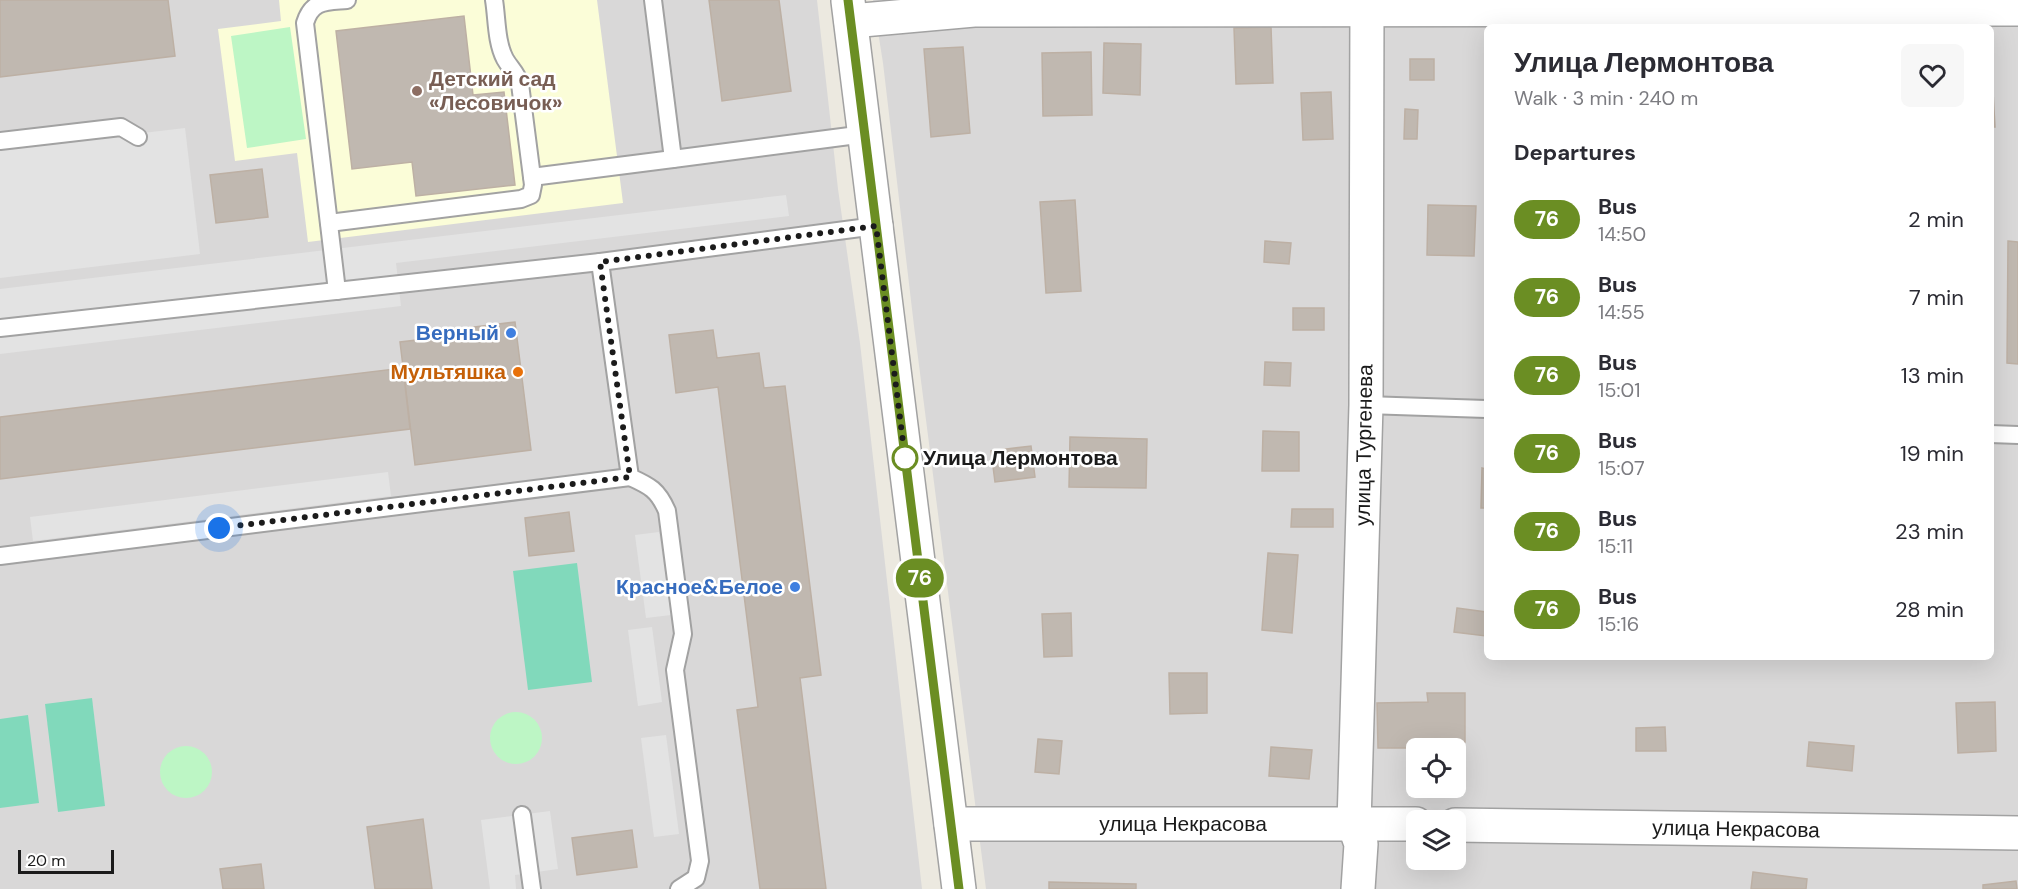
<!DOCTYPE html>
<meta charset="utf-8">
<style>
:root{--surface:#fff;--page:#f7f7f7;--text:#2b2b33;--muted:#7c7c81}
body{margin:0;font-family:"DM Sans",sans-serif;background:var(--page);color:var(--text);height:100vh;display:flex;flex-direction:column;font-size:22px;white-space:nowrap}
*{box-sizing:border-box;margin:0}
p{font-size:20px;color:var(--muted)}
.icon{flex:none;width:33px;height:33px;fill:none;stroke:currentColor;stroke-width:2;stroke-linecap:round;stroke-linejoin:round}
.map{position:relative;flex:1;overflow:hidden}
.side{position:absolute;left:1484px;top:24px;width:510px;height:636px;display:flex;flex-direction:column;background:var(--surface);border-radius:9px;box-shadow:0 6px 24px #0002}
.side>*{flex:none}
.badge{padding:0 12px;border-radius:20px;font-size:21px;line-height:39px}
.buttons{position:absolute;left:1406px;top:738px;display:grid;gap:12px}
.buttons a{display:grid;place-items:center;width:60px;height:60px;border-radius:9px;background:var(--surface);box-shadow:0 6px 24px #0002;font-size:30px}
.scale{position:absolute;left:18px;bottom:15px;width:96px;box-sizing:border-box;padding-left:6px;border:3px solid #1b1b1b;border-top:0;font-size:16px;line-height:21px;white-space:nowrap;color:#1b1b1b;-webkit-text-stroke:4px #fff;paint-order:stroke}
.you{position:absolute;width:30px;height:30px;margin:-15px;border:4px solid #fff;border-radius:50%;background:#1a73e8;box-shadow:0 0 0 9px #1a73e833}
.map>.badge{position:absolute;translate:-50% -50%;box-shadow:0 0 0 3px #fff}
h2{padding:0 30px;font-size:22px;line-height:54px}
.round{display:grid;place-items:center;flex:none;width:63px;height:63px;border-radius:9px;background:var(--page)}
.overview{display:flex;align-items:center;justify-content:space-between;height:102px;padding:0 30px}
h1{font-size:28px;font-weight:700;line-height:45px}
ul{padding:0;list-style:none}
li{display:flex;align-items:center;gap:18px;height:78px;padding:0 30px}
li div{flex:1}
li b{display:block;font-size:22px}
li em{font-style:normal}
li .badge{min-width:66px;font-weight:700;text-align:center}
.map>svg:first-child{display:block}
</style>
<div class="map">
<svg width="2018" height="889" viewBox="0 0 2018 889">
<rect width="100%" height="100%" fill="#ece9e0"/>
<g fill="#d9d8d8" fill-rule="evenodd">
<polygon points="0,0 817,0 838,189 860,343 922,889 0,889"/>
<path d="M873 0H2018V889H986L914 326 883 63ZM1486 27H1990V657H1486ZM1416 748H1455V788H1416ZM1416 820H1455V860H1416Z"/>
</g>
<polygon fill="#fbfdd8" points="279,0 597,0 623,203 308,242 297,153 235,161 218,29 281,21"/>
<g fill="#bdf6c5">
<polygon points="290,27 306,139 247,148 231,36"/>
<circle cx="516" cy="738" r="26"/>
<circle cx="186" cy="772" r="26"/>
</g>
<g fill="#81d9bb">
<polygon points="577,563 592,682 528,690 513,571"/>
<polygon points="92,698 105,806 58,812 45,704"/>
<polygon points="28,715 39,803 0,808 0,719"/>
</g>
<g fill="#e3e3e3">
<polygon points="185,128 200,254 0,278 0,150"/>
<polygon points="786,195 789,216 396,263 401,306 0,354 0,289"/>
<polygon points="388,472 391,496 33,541 30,517"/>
<polygon points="659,532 671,615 646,618 635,535"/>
<polygon points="652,627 662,702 638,706 628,630"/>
<polygon points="666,735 679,834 654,837 641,738"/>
<polygon points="550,811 558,869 515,875 516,889 490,889 481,820"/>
</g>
<g fill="#c0b8b0" stroke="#bdb0a4" stroke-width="1.5">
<polygon points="0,0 168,0 175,56 0,77"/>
<polygon points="709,0 779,0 791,91 722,101"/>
<polygon points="464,16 473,95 504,92 515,185 416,196 412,162 352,169 336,31"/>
<polygon points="1271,27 1273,83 1236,84 1234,28"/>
<polygon points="1104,43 1141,44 1140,95 1103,93"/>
<polygon points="963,47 970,133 931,137 924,49"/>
<polygon points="1091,52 1092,115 1043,116 1042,53"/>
<rect x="1410" y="59" width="24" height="21"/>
<polygon points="1990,74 1992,74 1995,127 1990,127"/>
<polygon points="1331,92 1333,139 1303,140 1301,93"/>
<polygon points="1405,109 1418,110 1417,139 1404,139"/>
<polygon points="262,169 268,217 216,223 210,175"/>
<polygon points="1075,200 1081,291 1046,293 1040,202"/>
<polygon points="1428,205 1476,206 1474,256 1427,255"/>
<polygon points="1265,241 1291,243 1289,264 1264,262"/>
<polygon points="2008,241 2018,242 2018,364 2007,363"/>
<rect x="1293" y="308" width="31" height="22"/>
<polygon points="515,322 531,450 415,465 400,342 460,335 459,329"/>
<polygon points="713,330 717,358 759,353 764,388 785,386 821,675 800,678 826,889 760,889 737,710 758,707 718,387 676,393 669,335"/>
<polygon points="1265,362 1291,363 1290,386 1264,385"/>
<polygon points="403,368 410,429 0,479 0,417"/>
<polygon points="1263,431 1299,432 1299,471 1262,471"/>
<polygon points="1070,437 1147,439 1146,488 1069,487"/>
<polygon points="1031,446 1035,477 995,482 991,451"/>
<polygon points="1482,468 1486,469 1486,508 1481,508"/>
<polygon points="1292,509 1333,509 1333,527 1291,527"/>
<polygon points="569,512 574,551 529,556 525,518"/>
<polygon points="1268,553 1298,555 1292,633 1262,630"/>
<polygon points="1457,608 1486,612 1486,636 1454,632"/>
<polygon points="1071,613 1072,656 1044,657 1042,614"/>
<polygon points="1169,673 1207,673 1207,713 1170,714"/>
<polygon points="1427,693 1465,693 1465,742 1426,742 1426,748 1378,748 1377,703 1428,702"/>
<polygon points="1995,702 1996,751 1958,753 1956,703"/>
<polygon points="1665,727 1666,751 1636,751 1636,728"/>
<polygon points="1038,739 1062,741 1059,774 1035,772"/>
<polygon points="1809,742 1854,746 1852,771 1807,766"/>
<polygon points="1271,747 1312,750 1309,779 1269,776"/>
<polygon points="423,819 432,889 375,889 367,827"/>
<polygon points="632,830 637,867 577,875 572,838"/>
<polygon points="261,864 264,889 223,889 220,869"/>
<polygon points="1753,872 1807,879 1806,889 1751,889"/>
<polygon points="2016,881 2017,889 1983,889 1983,885"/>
<polygon points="1049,882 1136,884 1136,889 1049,889"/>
</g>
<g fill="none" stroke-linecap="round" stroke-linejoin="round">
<g stroke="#a2a2a2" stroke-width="20">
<g id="service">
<polyline points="653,0 673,159 865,134"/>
<polyline points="0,141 121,127 138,137"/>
<polyline points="532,177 673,159"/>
<path d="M329 223 521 199 531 195 533 185 520 84C517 73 510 68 505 59 496 42 497 18 494 0"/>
<path d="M600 262 630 477C650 486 658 490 667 511L683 634 675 670 700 861 696 878 679 889"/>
<path d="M337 291 305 23C312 0 326 2 347 0"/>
<polyline points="0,328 600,262 876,226"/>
<polyline points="1366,405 1486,409"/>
<polyline points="1990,434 2018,435"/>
<polyline points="0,556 630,477"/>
<polyline points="522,815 532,889"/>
</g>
</g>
<g stroke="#a2a2a2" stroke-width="36">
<g id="minor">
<polyline points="848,1 876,226"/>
<polyline points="851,21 974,10 2018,9"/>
<polyline points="951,824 1416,824"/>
<polyline points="1455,825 2018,833"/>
<polyline points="1358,889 1361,844 1354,824 1366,405 1367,0"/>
</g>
</g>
<g stroke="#a2a2a2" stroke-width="36">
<polyline id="tertiary" points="876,226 959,889"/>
</g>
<use href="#service" stroke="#fff" stroke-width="16"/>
<use href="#minor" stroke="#fff" stroke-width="33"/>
<use href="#tertiary" stroke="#fff" stroke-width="33"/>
</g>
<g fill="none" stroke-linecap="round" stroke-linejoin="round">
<g stroke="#fff" stroke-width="14">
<polyline id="line" points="848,0 959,889"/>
</g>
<use href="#line" stroke="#6b8e23" stroke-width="9"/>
<polyline stroke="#1b1b1b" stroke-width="6" stroke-dasharray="0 10.8" points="219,528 630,477 600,262 876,226 905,458"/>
</g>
<circle fill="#8d6e63" stroke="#fff" stroke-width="2" cx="417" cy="91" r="6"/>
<g fill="#3f7fe0" stroke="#fff" stroke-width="2">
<circle cx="511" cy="333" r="6"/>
<circle cx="795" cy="587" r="6"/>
</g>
<circle fill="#e8710a" stroke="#fff" stroke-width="2" cx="518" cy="372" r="6"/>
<circle fill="#fff" stroke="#6b8e23" stroke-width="3" cx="905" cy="458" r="12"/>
<g text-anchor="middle" stroke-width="5" stroke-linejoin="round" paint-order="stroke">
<g font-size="21" font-weight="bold" fill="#785e54" stroke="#fff" text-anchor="start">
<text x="429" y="86">Детский сад<tspan x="429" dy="24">«Лесовичок»</tspan></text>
</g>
<g font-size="21" font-weight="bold" fill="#366cbe" stroke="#fff" text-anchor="end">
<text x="499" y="340">Верный</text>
<text x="783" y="594">Красное&amp;Белое</text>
</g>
<g font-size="21" font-weight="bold" fill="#c56008" stroke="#fff" text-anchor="end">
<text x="506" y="379">Мультяшка</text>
</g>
<g font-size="21" fill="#1b1b1b" stroke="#fff">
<text transform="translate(1364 445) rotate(-89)" y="7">улица Тургенева</text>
<text x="1183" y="831">улица Некрасова</text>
<text transform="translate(1736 829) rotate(1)" y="7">улица Некрасова</text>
</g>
<g font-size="21" font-weight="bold" fill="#1b1b1b" stroke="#fff" text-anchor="start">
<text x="923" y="465">Улица Лермонтова</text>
</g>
</g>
</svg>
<div class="buttons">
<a><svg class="icon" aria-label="locate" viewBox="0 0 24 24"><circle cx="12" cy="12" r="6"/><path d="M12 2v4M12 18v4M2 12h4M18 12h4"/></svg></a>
<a><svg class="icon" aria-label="layers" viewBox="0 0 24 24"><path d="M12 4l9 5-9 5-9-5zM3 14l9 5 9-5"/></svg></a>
</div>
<div class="scale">20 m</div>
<div class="you" style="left:219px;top:528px"></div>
<b class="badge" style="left:920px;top:578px;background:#6b8e23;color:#fff">76</b>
<section class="side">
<div class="overview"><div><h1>Улица Лермонтова</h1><p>Walk · 3 min · 240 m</p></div><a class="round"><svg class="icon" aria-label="heart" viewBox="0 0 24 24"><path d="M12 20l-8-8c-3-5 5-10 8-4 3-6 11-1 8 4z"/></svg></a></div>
<h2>Departures</h2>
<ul>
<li><span class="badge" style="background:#6b8e23;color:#fff">76</span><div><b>Bus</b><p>14:50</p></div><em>2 min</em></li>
<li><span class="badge" style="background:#6b8e23;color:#fff">76</span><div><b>Bus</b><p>14:55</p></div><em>7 min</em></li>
<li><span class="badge" style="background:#6b8e23;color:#fff">76</span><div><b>Bus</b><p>15:01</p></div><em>13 min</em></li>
<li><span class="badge" style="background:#6b8e23;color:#fff">76</span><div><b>Bus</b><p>15:07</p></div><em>19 min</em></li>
<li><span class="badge" style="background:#6b8e23;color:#fff">76</span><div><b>Bus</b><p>15:11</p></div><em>23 min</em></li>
<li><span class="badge" style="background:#6b8e23;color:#fff">76</span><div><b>Bus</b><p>15:16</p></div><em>28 min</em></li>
</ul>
</section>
</div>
